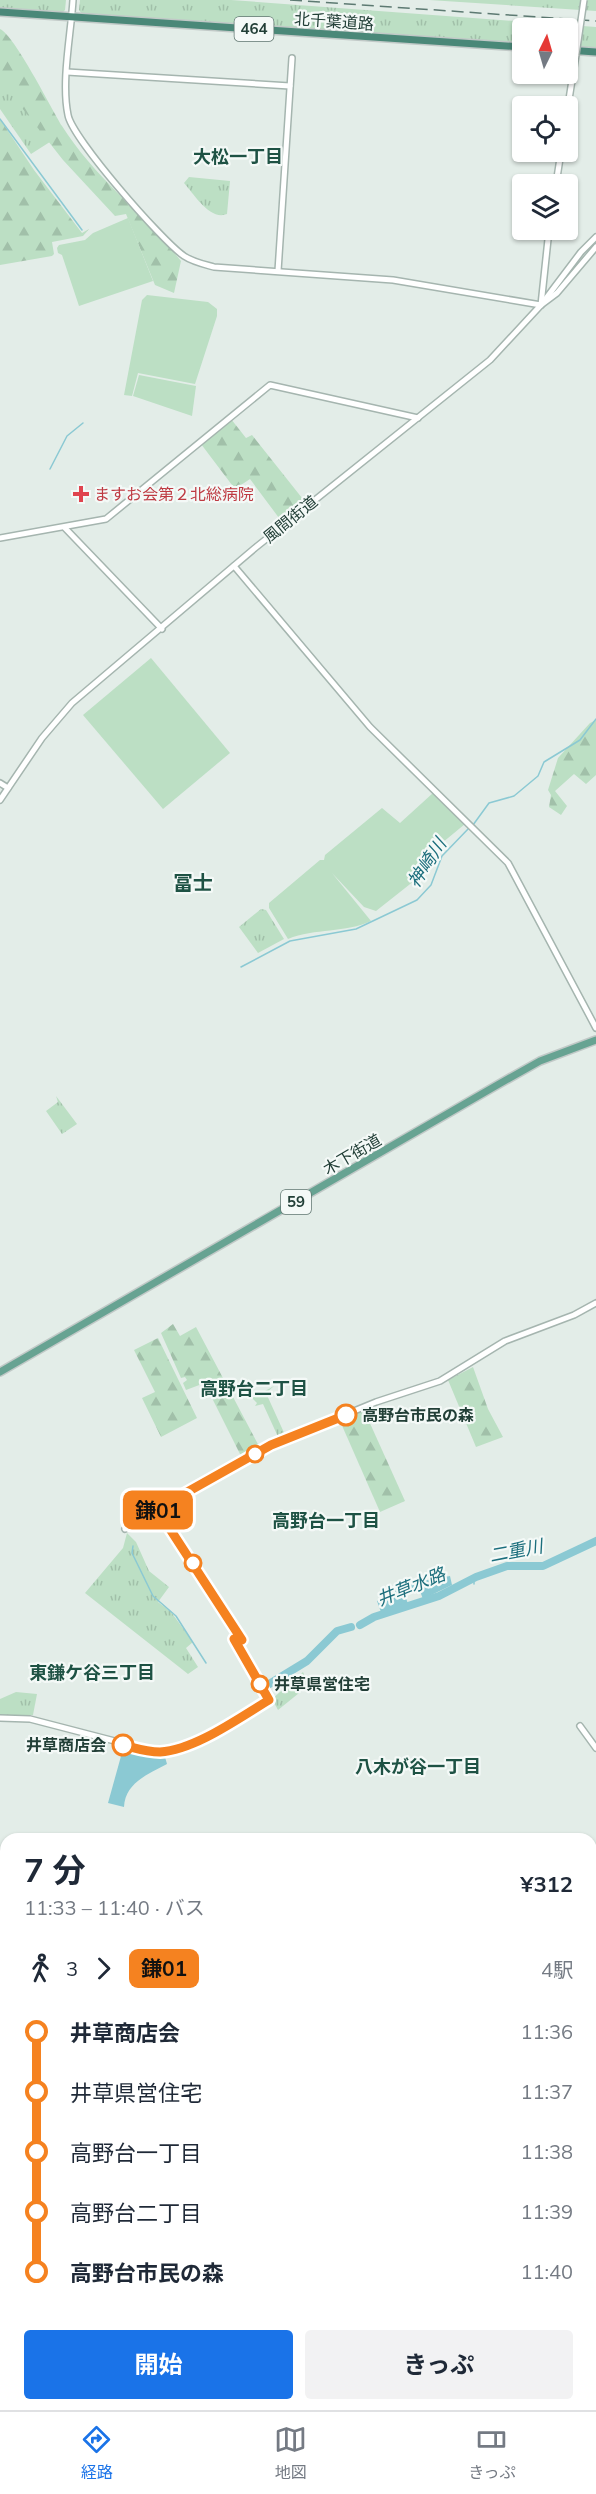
<!DOCTYPE html>
<html lang="ja">
<meta charset="utf-8">
<style>
:root{--surface:#fff;--page:#f2f2f3;--text:#1f2937;--muted:#747a83;--line:#e0e1e3;--accent:#1a73e8}
body{margin:0;font-family:Mulish,"Noto Sans JP",sans-serif;background:var(--page);color:var(--text);height:100vh;display:flex;flex-direction:column;font-size:22px;white-space:nowrap}
*{box-sizing:border-box;margin:0}
p{font-size:20px;color:var(--muted)}
.icon{flex:none;width:33px;height:33px;fill:none;stroke:currentColor;stroke-width:2;stroke-linecap:round;stroke-linejoin:round}
.map{position:relative;flex:1;overflow:hidden}
.details{position:absolute;left:0px;top:1833px;width:597px;height:578px;display:flex;flex-direction:column;background:var(--surface);border-radius:18px 18px 0 0;box-shadow:0 2px 4px #0004}
.details>*{flex:none}
.badge{padding:0 12px;border-radius:9px;font-size:21px;line-height:39px}
.needle{width:39px;rotate:5deg}
.tools{position:absolute;left:512px;top:18px;display:grid;gap:12px}
.tools a{display:grid;place-items:center;width:66px;height:66px;border-radius:6px;background:var(--surface);box-shadow:0 2px 4px #0004;font-size:30px}
.map>.badge{position:absolute;translate:-50% -50%;box-shadow:0 0 0 3px #fff}
.legs{display:flex;align-items:center;gap:9px;height:66px;padding:0 24px;font-size:20px}
.legs p{margin-inline-start:auto}
.overview{display:flex;align-items:center;justify-content:space-between;height:102px;padding:0 24px}
h1{font-size:33px;font-weight:700;line-height:45px}
.button{display:flex;gap:12px;margin-top:auto;padding:12px 24px}
.button a{flex:1;height:69px;border-radius:6px;background:var(--accent);color:#fff;font-size:24px;font-weight:700;line-height:69px;text-align:center}
.button a+a{background:var(--page);color:var(--text)}
ul{padding:0 24px;list-style:none}
li{display:flex;align-items:center;gap:21px;height:60px;font-size:22px}
li i{display:grid;place-items:center;width:9px;height:100%;margin:0 8px;background:currentColor}
li i::after{content:'';width:15px;height:15px;margin:-8px;border:4px solid;border-radius:50%;background:var(--surface)}
li p{margin-inline-start:auto}
li:first-child i{background:linear-gradient(#0000 50%,currentColor 0)}
li:last-child i{background:linear-gradient(currentColor 50%,#0000 0)}
.tabs{display:flex;justify-content:space-around;align-items:center;height:84px;border-top:2px solid var(--line);background:var(--surface);font-size:16px;color:var(--muted)}
.tabs a{display:grid;justify-items:center;gap:3px}
.tabs .on{color:var(--accent)}
.map>svg:first-child{display:block}
</style>
<div class="map">
<svg width="596" height="2410" viewBox="0 0 596 2410">
<defs>
<pattern id="grass-tufts" width="24" height="20" patternUnits="userSpaceOnUse" patternTransform="scale(1.5)"><rect width="24" height="20" fill="#bcdfc4"/><path d="M3 7l-1-3M5 7V3M7 7l1-3M15 17l-1-3M17 17v-4M19 17l1-3" fill="none" stroke="#a1c0a9"/></pattern>
<pattern id="forest-firs" width="22" height="20" patternUnits="userSpaceOnUse" patternTransform="scale(1.5)"><rect width="22" height="20" fill="#bcdfc4"/><path d="M5 1l3.5 6h-7zM16 11l3.5 6h-7z" fill="#a1c0a9"/></pattern>
</defs>
<rect width="100%" height="100%" fill="#e3ede8"/>
<g fill="url(#grass-tufts)">
<polygon points="0,0 66,0 65,10 62,13 0,8"/>
<polygon points="80,0 231,0 596,27 596,48 567,46 567,28 522,28 522,43 82,14 79,10"/>
<polygon points="429,0 596,0 596,11"/>
<polygon points="0,45 64,133 31,154 0,109"/>
<path d="M189 177 230 181 227 214C210 221 194 194 184 183Z"/>
<polygon points="261,909 266,910 284,939 258,953 239,927"/>
<polygon points="56,1096 77,1124 62,1134 46,1111 58,1102"/>
<polygon points="274,1386 266,1393 286,1437 279,1439 263,1404 255,1406 257,1403 252,1398"/>
<polygon points="127,1533 136,1542 149,1571 169,1587 158,1602 171,1612 193,1642 186,1648 198,1667 188,1674 85,1593 123,1548"/>
<polygon points="303,1672 309,1685 278,1710 272,1699"/>
<polygon points="16,1692 37,1694 33,1715 0,1715 0,1699"/>
</g>
<g fill="url(#forest-firs)">
<path d="M0 29C15 36 51 108 62 126 94 177 144 214 181 261L174 293 155 285 126 214 115 216 63 160 0 80Z"/>
<polygon points="0,119 34,170 82,233 89,229 83,236 52,242 54,254 52,256 0,265"/>
<polygon points="231,419 246,438 252,435 306,503 282,522 250,479 235,489 201,444"/>
<polygon points="596,720 596,775 586,784 574,774 555,791 567,806 561,815 549,807 551,795 548,790 558,758 590,723"/>
<polygon points="173,1324 180,1336 196,1327 260,1448 242,1458 209,1392 205,1392 202,1384 186,1390 183,1383 187,1380 185,1377 181,1378 161,1333"/>
<polygon points="158,1338 197,1418 161,1437 142,1398 155,1392 134,1350"/>
<polygon points="473,1367 488,1409 503,1437 476,1447 448,1380"/>
<polygon points="364,1410 405,1501 380,1512 340,1421"/>
</g>
<g fill="#bcdfc4">
<polygon points="128,218 153,281 79,306 62,255 58,253 57,248 59,245 85,240 93,233"/>
<polygon points="147,295 208,302 217,309 217,316 195,384 138,373 132,396 124,395 142,300"/>
<polygon points="139,375 196,386 192,416 133,396"/>
<polygon points="151,658 230,753 163,809 83,715"/>
<path d="M433 793 465 824 431 852 419 877 376 911 364 907 332 873 371 921C346 933 315 928 288 939L269 908V903L320 860H324L325 855 382 808 400 823Z"/>
</g>
<g fill="#8bc9d3">
<polygon points="450,1576 452,1585 423,1599 418,1586 404,1592 408,1604 381,1612 377,1601 393,1593 400,1585"/>
<path d="M123 1749 142 1756 165 1757 167 1764C148 1774 125 1783 124 1807L108 1803Z"/>
</g>
<g fill="none" stroke-linecap="round" stroke-linejoin="round">
<g stroke="#8bc9d3" stroke-width="1.5">
<polyline points="0,119 82,230"/>
<polyline points="50,469 67,436 83,423"/>
<polyline points="473,825 489,803 514,796 538,776 544,762 580,740 596,719"/>
<polyline points="241,967 290,941 356,929 417,900 431,885 442,856 469,828"/>
<polyline points="133,1546 132,1553 153,1596 176,1616 206,1663"/>
<polyline points="474,1578 474,1584"/>
</g>
<g stroke="#8bc9d3" stroke-width="8">
<polyline points="360,1625 374,1617 439,1596 476,1577 507,1566 543,1566 596,1541"/>
<polyline points="266,1686 307,1661 337,1631 351,1627"/>
</g>
<g stroke="#a5b5af" stroke-width="8">
<g id="tertiary">
<path d="M73 0C71 34 61 81 68 115 72 138 162 241 184 256 193 262 203 264 214 267L393 280 541 305 557 293 596 247"/>
<polyline points="67,72 290,86"/>
<polyline points="567,112 576,55"/>
<polyline points="556,184 561,152"/>
<polyline points="278,271 292,58"/>
<polyline points="541,305 549,230"/>
<polyline points="65,528 162,629"/>
<polyline points="0,538 106,519 270,385 418,418"/>
<polyline points="234,566 370,727 508,863 596,1028"/>
<polyline points="0,783 8,788"/>
<polyline points="0,800 42,738 72,703 255,548 490,360 541,305 581,252 596,237"/>
<polyline points="157,1509 242,1640"/>
<polyline points="125,1529 271,1445 376,1402 440,1381 505,1341 574,1315 596,1303"/>
<polyline points="0,1718 30,1719 157,1752 185,1746 230,1724 269,1700"/>
<polyline points="580,1726 596,1748"/>
<polyline points="591,2028 596,2033"/>
<polyline points="591,2172 596,2177"/>
<polyline points="591,2218 596,2213"/>
<polyline points="17,2410 18,2404"/>
<polyline points="438,2410 439,2404"/>
</g>
</g>
<g stroke="#c1c9c7" stroke-width="10">
<g id="primary">
<polyline points="0,1372 499,1084 540,1061 596,1040"/>
<polyline points="0,2161 6,2164"/>
<polyline points="591,2362 596,2362"/>
</g>
</g>
<g stroke="#c1c9c7" stroke-width="10">
<g id="trunk">
<polyline points="0,12 522,47"/>
<polyline points="567,50 596,52"/>
</g>
</g>
<use href="#tertiary" stroke="#fff" stroke-width="5"/>
<use href="#primary" stroke="#67a392" stroke-width="7"/>
<use href="#trunk" stroke="#4a8878" stroke-width="7"/>
<g stroke="#5d7a72" stroke-width="1.5" stroke-dasharray="12 6" stroke-linecap="butt">
<polyline points="290,0 596,21"/>
<polyline points="0,2328 6,2332"/>
<polyline points="131,2404 140,2410"/>
</g>
<g stroke="#a5b5af" stroke-width="8" stroke-linecap="butt">
<polyline id="tertiary-bridge" points="576,55 584,0"/>
</g>
<use href="#tertiary-bridge" stroke="#fff" stroke-width="5"/>
</g>
<g fill="none" stroke-linecap="round" stroke-linejoin="round">
<g stroke="#fff" stroke-width="14">
<path id="line-1" d="M123 1745C135 1748 147 1752 160 1752 195 1750 239 1718 269 1700L234 1639 242 1640 157 1509 271 1445 346 1415"/>
</g>
<use href="#line-1" stroke="#f58220" stroke-width="9"/>
</g>
<path fill="#e0444e" stroke="#f4f9f7" stroke-width="2" d="M78 485h6v6h6v6h-6v6h-6v-6h-6v-6h6z"/>
<g fill="#fff" stroke="#f58220" stroke-width="3">
<circle cx="346" cy="1415" r="10"/>
<circle cx="255" cy="1454" r="8"/>
<circle cx="193" cy="1563" r="8"/>
<circle cx="260" cy="1684" r="8"/>
<circle cx="123" cy="1745" r="10"/>
</g>
<g text-anchor="middle" stroke-width="4.5" stroke-linejoin="round" paint-order="stroke">
<g fill="#f4f9f7" stroke="#617771" stroke-width="1.5">
<rect x="234.5" y="17" width="39" height="24" rx="4.5"/>
<rect x="281" y="1190" width="30" height="24" rx="4.5"/>
</g>
<g font-size="15" font-weight="bold" fill="#223f37">
<text x="254" y="34">464</text>
<text x="296" y="1207">59</text>
</g>
<g font-size="16" fill="#223f37" stroke="#f4f9f7">
<text transform="translate(334 21) rotate(4)" y="6">北千葉道路</text>
<text transform="translate(290 519) rotate(-39)" y="6">風間街道</text>
<text transform="translate(352 1154) rotate(-30)" y="6">木下街道</text>
</g>
<g font-size="16" fill="#be3a42" stroke="#f4f9f7" text-anchor="start">
<text x="94" y="500">ますお会第２北総病院</text>
</g>
<g font-size="16" font-weight="bold" fill="#223f37" stroke="#f4f9f7" text-anchor="start">
<text x="362" y="1421">高野台市民の森</text>
<text x="274" y="1690">井草県営住宅</text>
<text x="106" y="1751" text-anchor="end">井草商店会</text>
</g>
<g font-size="18" font-weight="bold" fill="#1e5244" stroke="#f4f9f7">
<text x="238" y="163">大松一丁目</text>
<text x="254" y="1395">高野台二丁目</text>
<text x="326" y="1527">高野台一丁目</text>
<text x="92" y="1679">東鎌ケ谷三丁目</text>
<text x="418" y="1773">八木が谷一丁目</text>
</g>
<g font-size="18" font-style="italic" fill="#1b6e7c" stroke="#f4f9f7">
<text transform="translate(427 863) rotate(-57)" y="6">神崎川</text>
<text transform="translate(516 1551) rotate(-11)" y="6">二重川</text>
<text transform="translate(411 1587) rotate(-22)" y="6">井草水路</text>
</g>
<g font-size="20" font-weight="bold" fill="#1e5244" stroke="#f4f9f7">
<text x="193" y="890">冨士</text>
</g>
</g>
</svg>
<div class="tools">
<a><svg class="needle" viewBox="-14 -14 28 28"><path d="M0-13l5 13h-10z" fill="#e53935"/><path d="M0 13l5-13h-10z" fill="#747a83"/></svg></a>
<a><svg class="icon" aria-label="locate" viewBox="0 0 24 24"><circle cx="12" cy="12" r="6"/><path d="M12 2v4M12 18v4M2 12h4M18 12h4"/></svg></a>
<a><svg class="icon" aria-label="layers" viewBox="0 0 24 24"><path d="M12 4l9 5-9 5-9-5zM3 14l9 5 9-5"/></svg></a>
</div>
<b class="badge" style="left:158px;top:1510px;background:#f58220;color:#111">鎌01</b>
<section class="details">
<div class="overview"><div><h1>7 分</h1><p>11:33 – 11:40 · バス</p></div><b>¥312</b></div>
<div class="legs"><svg class="icon" aria-label="walk" viewBox="0 0 24 24"><circle cx="13" cy="4" r="2"/><path d="M13 8l-2 6 4 7M11 14l-3 7M7 12l3-4h3l4 4"/></svg>3<svg class="icon" aria-label="forward" viewBox="0 0 24 24"><path d="M9 5l7 7-7 7"/></svg><b class="badge" style="background:#f58220;color:#111">鎌01</b><p>4駅</p></div>
<ul>
<li><i style="color:#f58220"></i><b>井草商店会</b><p>11:36</p></li>
<li><i style="color:#f58220"></i><span>井草県営住宅</span><p>11:37</p></li>
<li><i style="color:#f58220"></i><span>高野台一丁目</span><p>11:38</p></li>
<li><i style="color:#f58220"></i><span>高野台二丁目</span><p>11:39</p></li>
<li><i style="color:#f58220"></i><b>高野台市民の森</b><p>11:40</p></li>
</ul>
<div class="button"><a>開始</a><a>きっぷ</a></div>
</section>
</div>
<nav class="tabs">
<a class="on"><svg class="icon" aria-label="directions" viewBox="0 0 24 24"><path d="M12 3l9 9-9 9-9-9zM9 14v-3h6M13 9l2 2-2 2"/></svg>経路</a>
<a><svg class="icon" aria-label="map" viewBox="0 0 24 24"><path d="M3 6l6-2 6 2 6-2v14l-6 2-6-2-6 2zM9 4v14M15 6v14"/></svg>地図</a>
<a><svg class="icon" aria-label="tickets" viewBox="0 0 24 24"><path d="M3 7h18v10H3zM15 7v10"/></svg>きっぷ</a>
</nav>
